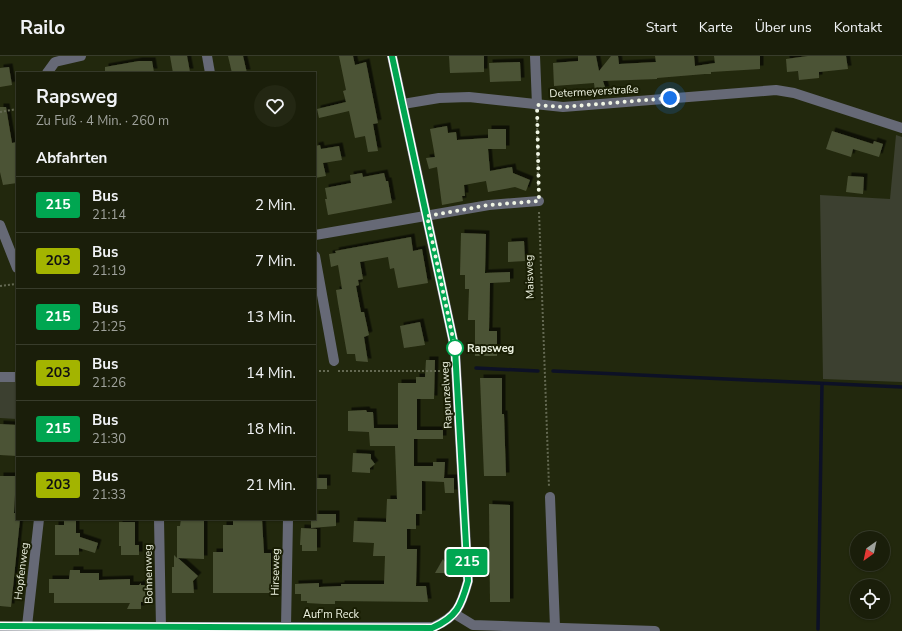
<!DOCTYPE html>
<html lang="de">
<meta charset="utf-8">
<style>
:root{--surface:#1a1e0a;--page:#232713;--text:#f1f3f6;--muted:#9fa29c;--line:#383c2b}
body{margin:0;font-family:"Nunito Sans",sans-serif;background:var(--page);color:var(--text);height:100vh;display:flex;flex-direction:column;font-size:15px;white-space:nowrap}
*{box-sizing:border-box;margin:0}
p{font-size:13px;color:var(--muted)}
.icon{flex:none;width:22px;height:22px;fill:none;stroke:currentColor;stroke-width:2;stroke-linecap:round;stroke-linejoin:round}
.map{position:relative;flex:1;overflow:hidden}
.drawer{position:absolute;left:16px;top:16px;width:300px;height:448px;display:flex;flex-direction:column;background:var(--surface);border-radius:0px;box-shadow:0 1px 3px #0004,0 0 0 1px var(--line)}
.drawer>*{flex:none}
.badge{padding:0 8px;border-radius:3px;font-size:14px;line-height:26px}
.needle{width:26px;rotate:213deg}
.fabs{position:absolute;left:850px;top:475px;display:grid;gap:8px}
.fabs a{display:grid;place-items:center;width:40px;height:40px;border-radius:50%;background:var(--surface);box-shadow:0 1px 3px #0004,0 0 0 1px var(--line);font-size:20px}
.you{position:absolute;width:20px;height:20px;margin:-10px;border:3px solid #fff;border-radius:50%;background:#1a73e8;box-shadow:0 0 0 6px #1a73e833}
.map>.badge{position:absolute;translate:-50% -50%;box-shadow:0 0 0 2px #fff}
h2{padding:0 20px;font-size:15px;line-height:36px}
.round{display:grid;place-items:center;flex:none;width:42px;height:42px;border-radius:21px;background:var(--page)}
.head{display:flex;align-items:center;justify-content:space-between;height:68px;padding:0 20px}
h1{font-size:19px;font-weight:700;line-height:30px}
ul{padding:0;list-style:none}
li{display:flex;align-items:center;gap:12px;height:56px;padding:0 20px;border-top:1px solid var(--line)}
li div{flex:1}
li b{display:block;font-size:15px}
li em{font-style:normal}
li .badge{min-width:44px;font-weight:700;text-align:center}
header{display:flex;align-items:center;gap:24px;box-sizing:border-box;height:56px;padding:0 20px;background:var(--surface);border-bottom:1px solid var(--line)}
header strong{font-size:19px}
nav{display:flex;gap:22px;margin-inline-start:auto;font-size:14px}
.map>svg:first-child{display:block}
</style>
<header>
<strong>Railo</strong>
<nav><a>Start</a><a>Karte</a><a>Über uns</a><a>Kontakt</a></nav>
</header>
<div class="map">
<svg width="902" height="575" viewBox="0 0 902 575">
<defs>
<filter id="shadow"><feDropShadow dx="3.5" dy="-3.5" stdDeviation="0" flood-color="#0009"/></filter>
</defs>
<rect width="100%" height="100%" fill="#22280d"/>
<g fill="#3c4030">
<polygon points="896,79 902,81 902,326 823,323 820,139 890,143"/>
<polygon points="0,326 17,326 17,363 0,362"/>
</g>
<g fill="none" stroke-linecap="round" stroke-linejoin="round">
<g stroke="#0d1126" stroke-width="3.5">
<polyline points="476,312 538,315"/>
<polyline points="553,315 902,331"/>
<polyline points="818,573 822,328"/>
</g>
</g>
<g fill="#4c5336" filter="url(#shadow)">
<polygon points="170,0 187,0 190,16 173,17"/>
<polygon points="228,0 243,0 247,17 232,17"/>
<polygon points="339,0 353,0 355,9 366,6 378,67 373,68 378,95 368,96 365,80 355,82 349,55 319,62 317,53 346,46 343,35 346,34"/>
<polygon points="449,0 484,0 484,16 450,17"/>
<polygon points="578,0 596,0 599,15 611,0 618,0 619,8 656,6 655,0 694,0 695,10 715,7 714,0 760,0 760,13 711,16 711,18 705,18 657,22 657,23 603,25 606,34 595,35 594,27 554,30 553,7 578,5"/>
<polygon points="808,0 846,0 848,13 819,16 819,22 799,24 798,15 787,16 786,3"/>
<polygon points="139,5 152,5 154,16 105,17 105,11"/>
<polygon points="520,6 521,25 490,26 489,7"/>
<polygon points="9,11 12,29 0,31 0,12"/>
<polygon points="0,51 6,51 12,87 17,86 17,127 3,129 0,116"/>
<polygon points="447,70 448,77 456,76 457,84 488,82 488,73 506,73 506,93 488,93 490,115 512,111 513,117 530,124 526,135 515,131 488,136 486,125 464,129 465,140 462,140 463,145 442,149 437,111 429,113 426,102 435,101 430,73"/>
<polygon points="832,75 873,88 874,85 883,88 879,101 853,93 851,101 826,93"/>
<polygon points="320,89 321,93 339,90 342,104 323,107 326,120 315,122 315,90"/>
<polygon points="362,117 363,121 384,117 386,125 388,125 392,147 328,159 325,143 327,143 325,132 351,127 350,119"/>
<polygon points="848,120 864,121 863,138 846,136"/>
<polygon points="461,177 486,178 485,217 510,216 510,226 490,227 489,275 497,275 497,300 475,300 475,264 468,264 469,233 465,233 465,219 460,219"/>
<polygon points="411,181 413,195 422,193 428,227 398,232 394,212 390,213 388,201 360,206 363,223 358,224 359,229 356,230 361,256 364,256 369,279 364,281 368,306 356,305 355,298 347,298 338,247 336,234 342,233 338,209 331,211 329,198 336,197 335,195"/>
<polygon points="524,185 525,205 508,206 508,186"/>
<polygon points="420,266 425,289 404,292 400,270"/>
<polygon points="426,304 435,304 434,343 417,343 417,374 443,374 443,383 414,383 414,410 433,410 433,406 445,406 444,422 454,422 454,437 445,437 444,426 422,425 422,458 416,458 416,473 407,473 407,493 417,493 416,530 426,530 428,546 335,545 335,548 324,548 307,547 307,545 301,545 301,538 295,538 295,528 319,527 319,531 341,530 341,528 384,528 385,500 373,500 374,487 353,486 354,465 386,466 387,443 397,443 395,390 370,390 369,376 348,375 348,355 366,354 367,356 373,356 374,372 398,372 398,327 416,327 416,321 425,321"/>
<polygon points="480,322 502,322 502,358 504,358 506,420 484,420"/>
<polygon points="0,368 17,369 17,400 0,399"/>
<polygon points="353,397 371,398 371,403 375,408 370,412 370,417 352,416"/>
<polygon points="0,420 16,420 14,457 17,457 17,463 20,463 11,551 0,550"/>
<rect x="315" y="422" width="12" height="11"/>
<polygon points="489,448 510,449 510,546 490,546"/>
<polygon points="315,458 336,458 336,470 311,472 311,463 315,463"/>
<polygon points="64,463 76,463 76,477 80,477 80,481 98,487 95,497 79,492 79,499 55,499 55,469 64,469"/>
<polygon points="181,463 204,463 204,503 178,502 198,520 193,525 194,537 172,537 172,511 174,511 174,499 177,502 177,470 180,470"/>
<polygon points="233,463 262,463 264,497 271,497 271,537 213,537 213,496 223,496 223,469 233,469"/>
<polygon points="119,466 135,466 135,489 139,489 139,499 121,499 121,490 119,490"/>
<polygon points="301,472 317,473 317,495 302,495 302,489 300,489"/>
<polygon points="443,503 451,517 435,517"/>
<polygon points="70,514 80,514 80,517 99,517 99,524 130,523 130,529 139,529 141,527 141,529 148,529 148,546 141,546 141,553 127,553 130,547 54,547 54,537 49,537 49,523 69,523"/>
</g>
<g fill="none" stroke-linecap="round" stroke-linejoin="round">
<g stroke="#646952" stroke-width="2" stroke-dasharray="2 2" stroke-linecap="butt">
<polyline points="0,56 17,53"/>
<polyline points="537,60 538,134"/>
<polyline points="539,156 549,431"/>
<polyline points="0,230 17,228"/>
<polyline points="315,315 330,315"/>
<polyline points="338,315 446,315"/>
</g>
<g stroke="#666976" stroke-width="10">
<polyline points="207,0 210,17"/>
<polyline points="535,0 537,49"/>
<polyline points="47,17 55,6 81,0"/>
<polyline points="403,48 439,42 469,41 563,51 776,34 794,37 902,72"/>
<polyline points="0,169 17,212"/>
<polyline points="315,179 489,149 539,145"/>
<polyline points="315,200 334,305"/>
<polyline points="0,321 17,321"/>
<polyline points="550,441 555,571"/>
<polyline points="159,463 161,572"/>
<polyline points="455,558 473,569 655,575"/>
<polyline points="27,570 39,463"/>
<polyline points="286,570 288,463"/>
<path d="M0 571H433C457 561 461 550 468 525L455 293 392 0"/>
</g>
</g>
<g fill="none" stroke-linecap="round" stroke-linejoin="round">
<g stroke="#fff" stroke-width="9">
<path id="line" d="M0 570 432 572C457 561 461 550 468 525L455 293 392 0"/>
</g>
<use href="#line" stroke="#00a651" stroke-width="6"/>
<polyline stroke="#eff4e3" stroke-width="4" stroke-dasharray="0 7.2" points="455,292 427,160 489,149 539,145 537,49 563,51 670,42"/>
</g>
<circle fill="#fff" stroke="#00a651" stroke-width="2" cx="455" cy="292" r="8"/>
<g text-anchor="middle" stroke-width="4" stroke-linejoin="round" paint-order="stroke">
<g font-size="11" fill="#eff4e3" stroke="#191e04">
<text transform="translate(594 35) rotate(-3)" y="4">Determeyerstraße</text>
<text transform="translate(529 221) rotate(-92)" y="4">Maisweg</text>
<text transform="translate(446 339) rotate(-93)" y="4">Rapunzelweg</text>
<text transform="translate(21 515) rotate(-83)" y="4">Hopfenweg</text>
<text transform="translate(275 516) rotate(-89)" y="4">Hirseweg</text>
<text transform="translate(148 518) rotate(-91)" y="4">Bohnenweg</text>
<text x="331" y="562">Auf'm Reck</text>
</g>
<g font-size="11" font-weight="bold" fill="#eff4e3" stroke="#191e04" text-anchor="start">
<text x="467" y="296">Rapsweg</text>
</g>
</g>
</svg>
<div class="fabs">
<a><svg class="needle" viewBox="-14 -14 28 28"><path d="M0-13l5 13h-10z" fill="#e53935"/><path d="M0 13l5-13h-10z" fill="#9fa29c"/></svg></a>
<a><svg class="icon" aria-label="locate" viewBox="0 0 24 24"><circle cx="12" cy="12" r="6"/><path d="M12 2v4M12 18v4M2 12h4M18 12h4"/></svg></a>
</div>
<div class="you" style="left:670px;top:42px"></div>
<b class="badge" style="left:467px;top:506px;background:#00a651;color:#fff">215</b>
<section class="drawer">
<div class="head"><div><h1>Rapsweg</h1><p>Zu Fuß · 4 Min. · 260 m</p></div><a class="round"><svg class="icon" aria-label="heart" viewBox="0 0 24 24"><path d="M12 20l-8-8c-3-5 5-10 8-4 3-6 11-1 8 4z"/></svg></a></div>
<h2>Abfahrten</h2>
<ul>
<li><span class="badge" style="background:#00a651;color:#fff">215</span><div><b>Bus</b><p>21:14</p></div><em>2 Min.</em></li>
<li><span class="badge" style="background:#a3b400;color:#111">203</span><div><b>Bus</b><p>21:19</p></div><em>7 Min.</em></li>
<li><span class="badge" style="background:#00a651;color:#fff">215</span><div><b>Bus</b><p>21:25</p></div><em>13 Min.</em></li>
<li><span class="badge" style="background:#a3b400;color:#111">203</span><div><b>Bus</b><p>21:26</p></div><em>14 Min.</em></li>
<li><span class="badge" style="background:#00a651;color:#fff">215</span><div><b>Bus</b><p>21:30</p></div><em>18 Min.</em></li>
<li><span class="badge" style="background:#a3b400;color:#111">203</span><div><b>Bus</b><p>21:33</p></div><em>21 Min.</em></li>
</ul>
</section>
</div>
